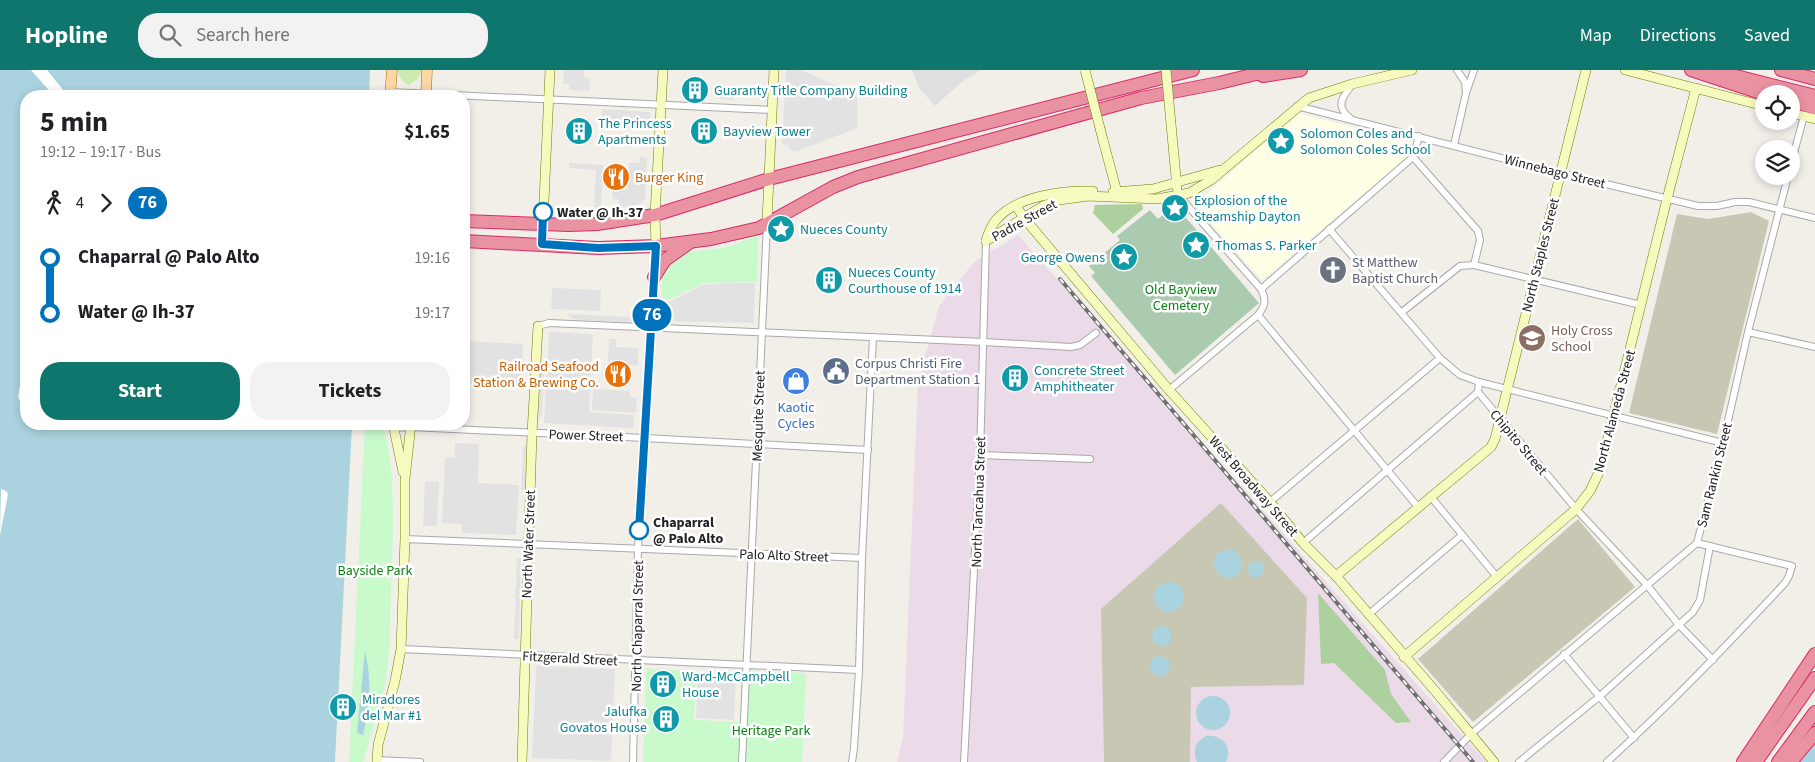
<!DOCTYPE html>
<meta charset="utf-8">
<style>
:root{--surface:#fff;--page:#f2f2f2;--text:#202124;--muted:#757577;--accent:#0f766e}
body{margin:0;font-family:"Source Sans 3",sans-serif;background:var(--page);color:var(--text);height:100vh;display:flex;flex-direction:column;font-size:19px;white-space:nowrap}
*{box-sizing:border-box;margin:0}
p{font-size:16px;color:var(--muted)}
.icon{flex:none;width:28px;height:28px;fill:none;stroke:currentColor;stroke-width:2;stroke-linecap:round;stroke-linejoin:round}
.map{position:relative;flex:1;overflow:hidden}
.side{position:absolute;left:20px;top:20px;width:450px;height:340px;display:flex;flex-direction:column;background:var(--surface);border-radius:20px;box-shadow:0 2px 8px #0003}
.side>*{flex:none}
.badge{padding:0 10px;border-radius:16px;font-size:18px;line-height:32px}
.tools{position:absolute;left:1755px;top:15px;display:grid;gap:10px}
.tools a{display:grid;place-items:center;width:45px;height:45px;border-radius:50%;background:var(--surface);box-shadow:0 2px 8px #0003;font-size:25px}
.map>.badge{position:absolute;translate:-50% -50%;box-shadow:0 0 0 2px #fff}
.legs{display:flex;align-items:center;gap:8px;height:55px;padding:0 20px;font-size:16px}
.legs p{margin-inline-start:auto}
.overview{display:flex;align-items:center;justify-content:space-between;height:85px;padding:0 20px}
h1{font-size:28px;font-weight:700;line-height:38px}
.button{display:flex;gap:10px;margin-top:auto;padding:10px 20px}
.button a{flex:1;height:58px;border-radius:20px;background:var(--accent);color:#fff;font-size:20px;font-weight:700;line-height:58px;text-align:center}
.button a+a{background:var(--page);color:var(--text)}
ul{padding:0 20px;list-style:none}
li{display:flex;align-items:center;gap:18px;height:55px;font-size:19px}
li i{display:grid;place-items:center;width:8px;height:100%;margin:0 6px;background:currentColor}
li i::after{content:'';width:12px;height:12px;margin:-6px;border:4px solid;border-radius:50%;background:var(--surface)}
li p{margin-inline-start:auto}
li:first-child i{background:linear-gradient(#0000 50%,currentColor 0)}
li:last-child i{background:linear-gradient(currentColor 50%,#0000 0)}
header{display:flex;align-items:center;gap:30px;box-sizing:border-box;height:70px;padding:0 25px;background:var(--accent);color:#fff}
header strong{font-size:24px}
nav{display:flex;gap:28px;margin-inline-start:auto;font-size:18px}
.search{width:350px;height:45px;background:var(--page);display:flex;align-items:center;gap:12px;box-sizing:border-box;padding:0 18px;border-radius:20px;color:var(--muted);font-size:19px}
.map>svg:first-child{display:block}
</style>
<header>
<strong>Hopline</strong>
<div class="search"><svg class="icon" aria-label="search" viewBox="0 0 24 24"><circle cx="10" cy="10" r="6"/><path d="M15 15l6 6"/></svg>Search here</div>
<nav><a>Map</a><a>Directions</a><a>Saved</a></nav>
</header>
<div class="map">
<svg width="1815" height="692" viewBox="0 0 1815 692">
<rect width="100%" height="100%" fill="#f2efe9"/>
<polygon fill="#e0dfdf" points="912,0 981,0 963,11 935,36 920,19"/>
<polygon fill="#ebdbe8" points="1018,165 1486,692 897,692 903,668 918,312 939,236 974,192"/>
<polygon fill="#ffffe5" points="1297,43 1415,73 1412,83 1262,210 1194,135"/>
<g fill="#c7c7b4">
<polygon points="1751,142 1769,151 1717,364 1629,343 1677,144 1708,149"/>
<polygon points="1221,433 1307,528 1304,615 1191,617 1190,692 1104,692 1101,539"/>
<polygon points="1578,449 1635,517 1473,652 1418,589"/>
</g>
<path fill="#cdebb0" d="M397 0H422L418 9 409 15C402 12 399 7 397 0Z"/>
<g fill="#add19e">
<polygon points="1142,134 1143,139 1113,164 1093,143 1095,135"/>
<polygon points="1318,523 1385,600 1391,624 1411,652 1396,653 1334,593 1321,594"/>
</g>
<polygon fill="#aacbaf" points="1175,135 1259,233 1175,305 1091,206 1095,203 1089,196 1120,170 1117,166 1150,140 1158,149"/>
<g fill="#c8facc">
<polygon points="758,165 757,212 704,213 670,229 661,228 663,201 681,183 724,178"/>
<path d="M365 354H383C397 407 393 465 391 520 390 544 391 569 388 592 385 626 372 660 363 692H349Z"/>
<polygon points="646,599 696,601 694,650 740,652 742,600 806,603 802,692 643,692"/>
</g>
<g fill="#e2e2e2">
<polygon points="564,0 584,0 584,7 590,8 589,21 569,20 569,14 563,14"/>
<polygon points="786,0 801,0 857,25 857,58 795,82 791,80 787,75 782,75"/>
<polygon points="719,15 735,15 734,30 718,29"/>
<polygon points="602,39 650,42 649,59 601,57"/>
<polygon points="640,86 647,88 645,128 640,134 621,138 618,129 613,129 612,122 628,119 629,93 639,93"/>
<polygon points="569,93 603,95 601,139 594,139 596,100 569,98"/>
<polygon points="724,213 755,213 754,253 662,251 663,231 671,231 702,215"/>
<polygon points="552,218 601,220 600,241 551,239"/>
<polygon points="567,244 629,247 635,253 572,249"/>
<polygon points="549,262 593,264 589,342 634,345 633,358 544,353"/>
<polygon points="609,269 616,269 616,277 638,278 638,295 608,294"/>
<polygon points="464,271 523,274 521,316 468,313 465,349 464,349"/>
<polygon points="545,294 542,345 537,351 539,298"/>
<polygon points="593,319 630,321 630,327 637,328 636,343 592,340"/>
<polygon points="455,373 479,374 478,413 519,415 516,465 462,463 462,454 442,453 445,387 455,388"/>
<polygon points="523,376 527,376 525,420 521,420"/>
<polygon points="425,411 439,412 437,456 423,456"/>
<polygon points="517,488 521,488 519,569 514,569"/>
<polygon points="536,596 615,599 611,691 532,688"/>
<polygon points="698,603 736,604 734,650 696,648"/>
</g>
<g fill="#aad3df">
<polygon points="0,0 370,0 369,26 26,26 26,354 352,354 335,692 0,692"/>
<circle cx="1228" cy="494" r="14"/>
<circle cx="1256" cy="499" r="8"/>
<circle cx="1169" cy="527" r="15"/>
<circle cx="1162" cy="566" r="10"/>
<path d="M365 581C372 610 370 637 363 665L357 663Z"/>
<circle cx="1160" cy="596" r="10"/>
<circle cx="1213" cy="643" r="17"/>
<polygon points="1815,646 1815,692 1778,692"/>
<path d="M1206 666C1222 664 1233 677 1226 692H1197C1192 681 1195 672 1206 666Z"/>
</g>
<g fill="#fff">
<polygon points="31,0 47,0 68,26 54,26"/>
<polygon points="26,280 26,331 23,332 19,330 18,326"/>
<polygon points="1,419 6,421 8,424 0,465"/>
</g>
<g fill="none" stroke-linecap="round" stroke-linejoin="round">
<g stroke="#a9a9a9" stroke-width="8">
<g id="street">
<polyline points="1457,0 1465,12 1466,23 1474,0"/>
<polyline points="390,22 772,40"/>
<polyline points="1297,36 1560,103 1698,136 1717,136 1735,132 1749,132 1815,148"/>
<path d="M1350 48C1335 37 1342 27 1352 15"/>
<polyline points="1454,75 1466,23"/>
<polyline points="1413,87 1478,161 1480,170 1474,195 1641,235"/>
<polyline points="1791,94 1804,46"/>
<polyline points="1329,159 1440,288 1460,305 1479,312 1478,322 1576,439 1646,514 1679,555 1713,590"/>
<polyline points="1261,219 1413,87 1419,66"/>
<polyline points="1402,242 1460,196 1474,195"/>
<polyline points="1258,245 1418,437"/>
<polyline points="538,256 549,253 984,272 1071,277 1080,275 1096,263"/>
<polyline points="1748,262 1815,277"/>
<polyline points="1479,312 1723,373"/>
<path d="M1169 320 1258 245C1266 235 1266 230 1261 219L1179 126"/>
<polyline points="394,358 411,357 645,368 868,380"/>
<polyline points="980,385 1090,389"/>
<polyline points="1431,427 1497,507"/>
<polyline points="1270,432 1440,288"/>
<polyline points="405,469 862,488"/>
<polyline points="1303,473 1478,322"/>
<polyline points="1368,545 1462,465"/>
<polyline points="401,579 859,600"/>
<polyline points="1564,584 1634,668"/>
<polyline points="377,690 420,692"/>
<polyline points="633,692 638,478 656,176"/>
<polyline points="742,692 767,154"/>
<polyline points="852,692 854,678 859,600 862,488 873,267"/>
<polyline points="964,692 980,385 986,171"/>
<polyline points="1444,692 1471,664 1697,473 1723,373 1748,262 1788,106"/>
<polyline points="1519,692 1600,626 1693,542 1700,530 1710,476"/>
<path d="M1607 692C1669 636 1727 575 1785 513L1789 506 1792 496 1697 473"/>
</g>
</g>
<g stroke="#707d05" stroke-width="10">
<g id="secondary">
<polyline points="1625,0 1764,36"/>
<polyline points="1791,43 1815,49"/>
<polyline points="1171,54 1177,118"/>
<polyline points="1103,70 1118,126"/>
<polyline points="1113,122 1153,119 1220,100"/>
<polyline points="1016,136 1024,148 1169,320 1270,432 1303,473 1336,506 1436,622 1494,692"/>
<polyline points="767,151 774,0"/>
<polyline points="986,171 1043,136 1059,130 1088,126 1157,129 1189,123 1211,110 1309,28 1352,14 1412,0"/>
<path d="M986 171C988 164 991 156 996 150 1016 126 1063 120 1093 121"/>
<polyline points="542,174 550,0"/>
<polyline points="656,176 655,145 663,0"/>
<polyline points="393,354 403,402"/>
<polyline points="1336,506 1491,377 1495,369 1586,0"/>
<polyline points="1404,587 1576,439 1590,421 1600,400 1667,129 1696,18"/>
<polyline points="377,692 378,675 395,611 401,579 405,469 405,409 411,354"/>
<polyline points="522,692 532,363 538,256"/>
</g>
</g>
<g stroke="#a06b00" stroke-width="11">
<g id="primary">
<polyline points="390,26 392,0"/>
<polyline points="426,26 427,0"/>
</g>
</g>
<g stroke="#dc2a67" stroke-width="14">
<g id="highway">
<polyline points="1691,0 1764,24"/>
<polyline points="1712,0 1815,26"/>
<polyline points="1781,0 1815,9"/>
<polyline points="1263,6 1301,0"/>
<polyline points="1791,31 1815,38"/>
<polyline points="464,151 569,155 597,154 655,145 769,109 1193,0"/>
<polyline points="464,171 598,178 656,176 711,169 759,158 833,117 858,107 1141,28 1219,13 1272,0"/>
<polyline points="654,207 665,190 689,173"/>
<polyline points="1743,692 1815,584"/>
<polyline points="1756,692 1815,608"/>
<polyline points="1778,692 1815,642"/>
<polyline points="1791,692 1815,663"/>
</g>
</g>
<use href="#street" stroke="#fff" stroke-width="6"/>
<use href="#secondary" stroke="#f7fabf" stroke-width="9"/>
<use href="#primary" stroke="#fcd6a4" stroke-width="10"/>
<use href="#highway" stroke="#e892a2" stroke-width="12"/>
<g stroke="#707070" stroke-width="4">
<polyline id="rail" points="1060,209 1473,692"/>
</g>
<use href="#rail" stroke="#fff" stroke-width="2" stroke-dasharray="5.5" stroke-linecap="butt"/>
<g stroke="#707d05" stroke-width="10" stroke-linecap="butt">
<g id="secondary-bridge">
<polyline points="1085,0 1103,70"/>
<polyline points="1166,0 1171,54"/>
</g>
</g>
<use href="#secondary-bridge" stroke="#f7fabf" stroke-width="9"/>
</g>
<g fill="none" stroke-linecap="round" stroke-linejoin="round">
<g stroke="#fff" stroke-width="11">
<polyline id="line-1" points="543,142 542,174 598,178 656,176 639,460"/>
</g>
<use href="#line-1" stroke="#0072bc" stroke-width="8"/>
</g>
<defs>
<g id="building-disc" transform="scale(1.4375)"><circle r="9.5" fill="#0f9aa8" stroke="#fff"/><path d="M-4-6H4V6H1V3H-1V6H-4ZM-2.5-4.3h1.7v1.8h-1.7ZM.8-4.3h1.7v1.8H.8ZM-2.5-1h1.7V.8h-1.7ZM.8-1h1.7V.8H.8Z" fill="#fff"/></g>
<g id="sight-disc" transform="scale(1.4375)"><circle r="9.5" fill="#0f9aa8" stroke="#fff"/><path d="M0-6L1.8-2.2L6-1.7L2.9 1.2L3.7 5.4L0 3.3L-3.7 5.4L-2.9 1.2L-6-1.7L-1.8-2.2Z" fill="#fff"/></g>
<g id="restaurant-disc" transform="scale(1.4375)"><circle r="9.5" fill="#e8710a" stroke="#fff"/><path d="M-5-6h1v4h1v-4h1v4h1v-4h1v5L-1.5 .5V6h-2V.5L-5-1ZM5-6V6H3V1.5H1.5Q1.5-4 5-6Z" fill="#fff"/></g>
<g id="church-disc" transform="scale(1.4375)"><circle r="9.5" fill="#6b7280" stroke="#fff"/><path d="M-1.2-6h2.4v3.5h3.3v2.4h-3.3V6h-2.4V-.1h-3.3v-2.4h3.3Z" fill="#fff"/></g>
<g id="school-disc" transform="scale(1.4375)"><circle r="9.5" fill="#8d6e63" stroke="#fff"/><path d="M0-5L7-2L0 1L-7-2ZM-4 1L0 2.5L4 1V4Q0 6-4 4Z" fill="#fff"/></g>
<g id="civic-disc" transform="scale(1.4375)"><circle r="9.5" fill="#5c6f8a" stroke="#fff"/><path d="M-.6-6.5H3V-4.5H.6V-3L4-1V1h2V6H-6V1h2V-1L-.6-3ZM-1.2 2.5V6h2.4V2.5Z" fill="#fff"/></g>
<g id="shop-disc" transform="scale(1.4375)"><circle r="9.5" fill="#3f7fe0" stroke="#fff"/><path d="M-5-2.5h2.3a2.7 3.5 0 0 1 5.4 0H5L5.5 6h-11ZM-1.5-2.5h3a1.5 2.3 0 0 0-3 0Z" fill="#fff"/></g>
</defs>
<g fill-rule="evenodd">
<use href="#building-disc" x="695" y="20"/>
<use href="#building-disc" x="579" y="61"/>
<use href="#building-disc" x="704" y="61"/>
<use href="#sight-disc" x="1281" y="71"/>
<use href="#restaurant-disc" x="616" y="107"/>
<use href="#sight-disc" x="1175" y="138"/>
<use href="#sight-disc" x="781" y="159"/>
<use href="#sight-disc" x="1196" y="175"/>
<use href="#sight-disc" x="1124" y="187"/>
<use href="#church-disc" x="1333" y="200"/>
<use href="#building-disc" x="829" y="210"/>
<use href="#school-disc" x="1532" y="268"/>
<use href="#civic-disc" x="836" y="301"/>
<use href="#restaurant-disc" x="618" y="304"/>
<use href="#building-disc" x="1015" y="308"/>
<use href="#shop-disc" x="796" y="311"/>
<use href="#building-disc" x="663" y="614"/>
<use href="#building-disc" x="343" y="637"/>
<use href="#building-disc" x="666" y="649"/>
</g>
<g fill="#fff" stroke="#0072bc" stroke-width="2.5">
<circle cx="543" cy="142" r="9"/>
<circle cx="639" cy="460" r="9"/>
</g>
<g text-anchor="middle" stroke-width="5" stroke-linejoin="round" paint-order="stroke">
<g font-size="14" fill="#0d838f" stroke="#fff" text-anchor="start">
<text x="714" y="25">Guaranty Title Company Building</text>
<text x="598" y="58">The Princess<tspan x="598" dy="16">Apartments</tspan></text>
<text x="723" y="66">Bayview Tower</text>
<text x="1300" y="68">Solomon Coles and<tspan x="1300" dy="16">Solomon Coles School</tspan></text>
<text x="1194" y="135">Explosion of the<tspan x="1194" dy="16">Steamship Dayton</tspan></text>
<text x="800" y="164">Nueces County</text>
<text x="1215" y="180">Thomas S. Parker</text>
<text x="1105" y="192" text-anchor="end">George Owens</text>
<text x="848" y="207">Nueces County<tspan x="848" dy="16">Courthouse of 1914</tspan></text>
<text x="1034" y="305">Concrete Street<tspan x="1034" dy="16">Amphitheater</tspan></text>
<text x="682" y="611">Ward-McCampbell<tspan x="682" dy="16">House</tspan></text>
<text x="362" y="634">Miradores<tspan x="362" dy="16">del Mar #1</tspan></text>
<text x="647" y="646" text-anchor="end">Jalufka<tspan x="647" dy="16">Govatos House</tspan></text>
</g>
<g font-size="14" fill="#222" stroke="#fff">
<text transform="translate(1555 101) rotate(14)" y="5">Winnebago Street</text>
<text transform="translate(1024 150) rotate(-29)" y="5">Padre Street</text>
<text transform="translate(1540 185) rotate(-76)" y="5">North Staples Street</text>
<text transform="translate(1614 341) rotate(-75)" y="5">North Alameda Street</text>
<text transform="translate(758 346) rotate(-88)" y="5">Mesquite Street</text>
<text transform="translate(586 365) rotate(2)" y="5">Power Street</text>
<text transform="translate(1519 372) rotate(50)" y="5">Chipito Street</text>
<text transform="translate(1714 405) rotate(-76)" y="5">Sam Rankin Street</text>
<text transform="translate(1254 416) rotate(49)" y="5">West Broadway Street</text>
<text transform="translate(978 432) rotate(-88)" y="5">North Tancahua Street</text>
<text transform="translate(528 474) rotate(-88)" y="5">North Water Street</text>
<text transform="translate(784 485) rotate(2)" y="5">Palo Alto Street</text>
<text transform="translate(637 556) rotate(-89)" y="5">North Chaparral Street</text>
<text transform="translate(570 588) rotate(3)" y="5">Fitzgerald Street</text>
</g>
<g font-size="14" fill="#c56008" stroke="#fff" text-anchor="start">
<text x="635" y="112">Burger King</text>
<text x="599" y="301" text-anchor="end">Railroad Seafood<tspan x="599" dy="16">Station &amp; Brewing Co.</tspan></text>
</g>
<g font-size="14" font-weight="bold" fill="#222" stroke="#fff" text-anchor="start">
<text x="557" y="147">Water @ Ih-37</text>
<text x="653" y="457">Chaparral<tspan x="653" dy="16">@ Palo Alto</tspan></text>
</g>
<g font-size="14" fill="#5b616d" stroke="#fff" text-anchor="start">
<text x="1352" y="197">St Matthew<tspan x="1352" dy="16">Baptist Church</tspan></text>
</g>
<g font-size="14" fill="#0c8416" stroke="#fff">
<text x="1181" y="224">Old Bayview<tspan x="1181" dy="16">Cemetery</tspan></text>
<text x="375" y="505">Bayside Park</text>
<text x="771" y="665">Heritage Park</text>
</g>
<g font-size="14" fill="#785e54" stroke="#fff" text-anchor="start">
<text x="1551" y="265">Holy Cross<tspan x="1551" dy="16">School</tspan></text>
</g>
<g font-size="14" fill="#4e5e75" stroke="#fff" text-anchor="start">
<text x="855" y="298">Corpus Christi Fire<tspan x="855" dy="16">Department Station 1</tspan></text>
</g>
<g font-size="14" fill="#366cbe" stroke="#fff">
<text x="796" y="342">Kaotic<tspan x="796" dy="16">Cycles</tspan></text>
</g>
</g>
</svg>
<div class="tools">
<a><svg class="icon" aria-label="locate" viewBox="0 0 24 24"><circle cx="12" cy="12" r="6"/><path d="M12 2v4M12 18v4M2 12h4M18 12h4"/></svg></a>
<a><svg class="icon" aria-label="layers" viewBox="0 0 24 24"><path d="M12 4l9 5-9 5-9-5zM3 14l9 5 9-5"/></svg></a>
</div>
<b class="badge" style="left:652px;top:245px;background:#0072bc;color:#fff">76</b>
<section class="side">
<div class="overview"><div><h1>5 min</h1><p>19:12 – 19:17 · Bus</p></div><b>$1.65</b></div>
<div class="legs"><svg class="icon" aria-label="walk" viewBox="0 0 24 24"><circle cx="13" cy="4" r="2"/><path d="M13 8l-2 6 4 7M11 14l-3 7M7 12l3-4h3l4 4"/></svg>4<svg class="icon" aria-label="forward" viewBox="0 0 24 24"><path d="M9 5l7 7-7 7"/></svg><b class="badge" style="background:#0072bc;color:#fff">76</b></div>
<ul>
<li><i style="color:#0072bc"></i><b>Chaparral @ Palo Alto</b><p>19:16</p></li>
<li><i style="color:#0072bc"></i><b>Water @ Ih-37</b><p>19:17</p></li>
</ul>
<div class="button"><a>Start</a><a>Tickets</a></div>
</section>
</div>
